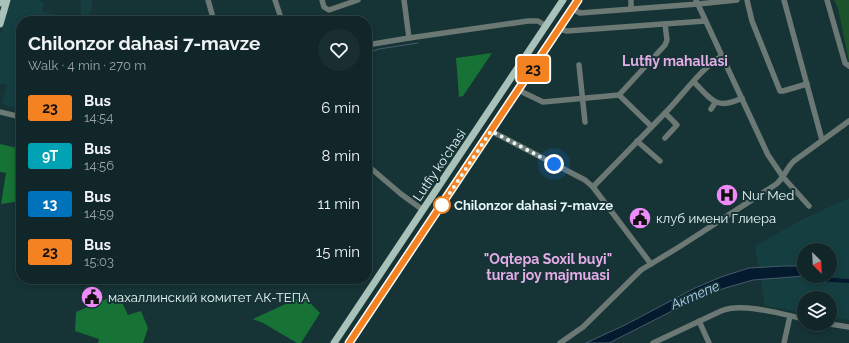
<!DOCTYPE html>
<meta charset="utf-8">
<style>
:root{--surface:#102628;--page:#192e30;--text:#f1f3f6;--muted:#9ca5a8;--line:#304345}
body{margin:0;font-family:Raleway,sans-serif;background:var(--page);color:var(--text);height:100vh;display:flex;flex-direction:column;font-size:15px;white-space:nowrap}
*{box-sizing:border-box;margin:0}
p{font-size:13px;color:var(--muted)}
.icon{flex:none;width:22px;height:22px;fill:none;stroke:currentColor;stroke-width:2;stroke-linecap:round;stroke-linejoin:round}
.map{position:relative;flex:1;overflow:hidden}
.drawer{position:absolute;left:16px;top:16px;width:356px;height:268px;display:flex;flex-direction:column;background:var(--surface);border-radius:16px;box-shadow:0 2px 6px #0003,0 0 0 1px var(--line)}
.drawer>*{flex:none}
.badge{padding:0 8px;border-radius:3px;font-size:14px;line-height:26px}
.needle{width:26px;rotate:156deg}
.tools{position:absolute;left:797px;top:243px;display:grid;gap:8px}
.tools a{display:grid;place-items:center;width:40px;height:40px;border-radius:50%;background:var(--surface);box-shadow:0 2px 6px #0003,0 0 0 1px var(--line);font-size:20px}
.you{position:absolute;width:20px;height:20px;margin:-10px;border:3px solid #fff;border-radius:50%;background:#1a73e8;box-shadow:0 0 0 6px #1a73e833}
.map>.badge{position:absolute;translate:-50% -50%;box-shadow:0 0 0 2px #fff}
.round{display:grid;place-items:center;flex:none;width:42px;height:42px;border-radius:21px;background:var(--page)}
.head{display:flex;align-items:center;justify-content:space-between;height:68px;padding:0 12px}
h1{font-size:19px;font-weight:700;line-height:30px}
ul{padding:0;list-style:none}
li{display:flex;align-items:center;gap:12px;height:48px;padding:0 12px}
li div{flex:1}
li b{display:block;font-size:15px}
li em{font-style:normal}
li .badge{min-width:44px;font-weight:700;text-align:center}
.map>svg:first-child{display:block}
</style>
<div class="map">
<svg width="849" height="343" viewBox="0 0 849 343">
<rect width="100%" height="100%" fill="#163335"/>
<g fill="#153e40" fill-rule="evenodd">
<polygon points="10,0 36,0 44,2 42,11 79,21 21,21 21,110 2,104 7,85 0,83 0,35"/>
<polygon points="81,0 92,0 92,9 90,12 89,21 81,20"/>
<path d="M849 198V320L830 317V298H804V313L765 306 755 246 803 219ZM804 250H830V276H804Z"/>
</g>
<polygon fill="#1c532a" points="834,0 849,0 849,62 838,8"/>
<g fill="#177235">
<polygon points="492,53 463,96 459,97 456,58"/>
<polygon points="0,144 21,149 21,201 1,204 6,173 0,172"/>
<polygon points="118,294 128,315 141,311 148,328 143,343 98,343 99,339 75,331 76,312"/>
<polygon points="303,296 320,313 301,343 297,343 263,323 253,319"/>
</g>
<polygon fill="#031a2f" stroke="#475c6b" points="784,266 804,266 804,276 753,280 725,288 682,306 609,343 586,343 625,325 695,288 721,277 749,268"/>
<g fill="none" stroke-linecap="round" stroke-linejoin="round">
<polyline stroke="#475c6b" stroke-width="1" points="367,53 379,49 418,43"/>
<polyline stroke="#031a2f" stroke-width="4" points="814,276 817,279 849,281"/>
<g stroke="#6b7874" stroke-width="5.5">
<polyline points="208,0 214,21"/>
<polyline points="275,0 282,21"/>
<polyline points="322,0 324,7 329,10 358,0"/>
<polyline points="404,0 409,38"/>
<polyline points="631,0 631,9"/>
<polyline points="696,0 768,155 783,177 809,206"/>
<polyline points="747,0 752,21 780,91 783,91 807,84"/>
<polyline points="784,0 822,140"/>
<polyline points="827,0 845,63 849,66"/>
<polyline points="573,9 580,13 698,4 737,0"/>
<polyline points="559,29 567,31 705,21"/>
<polyline points="367,45 409,38 528,21 538,21 546,26"/>
<polyline points="579,65 585,122"/>
<path d="M694 82C711 99 716 111 742 98"/>
<polyline points="518,90 543,102 619,95 665,45 667,40 665,24"/>
<polyline points="619,95 651,126"/>
<polyline points="711,109 715,103"/>
<polyline points="0,112 21,117"/>
<polyline points="491,131 585,180 593,187 651,264"/>
<polyline points="665,138 677,125 665,113"/>
<polyline points="637,141 660,161"/>
<polyline points="367,165 401,194 423,210"/>
<path d="M593 187C617 162 642 137 666 112 682 96 702 67 722 56"/>
<polyline points="699,321 709,343"/>
<polyline points="830,324 849,327"/>
<path d="M560 343 583 327 641 270 679 247 775 185C784 179 786 168 794 161L849 121"/>
<path d="M653 343 721 311C742 302 781 314 804 319"/>
<polyline points="784,343 790,316"/>
</g>
<g stroke="#a8c2b9" stroke-width="7">
<polyline points="0,3 1,0"/>
<polyline points="0,24 7,0"/>
<polyline points="334,343 563,0"/>
<polyline points="349,343 578,0"/>
</g>
</g>
<g fill="none" stroke-linecap="round" stroke-linejoin="round">
<g stroke="#fff" stroke-width="9">
<polyline id="line" points="349,343 578,0"/>
</g>
<use href="#line" stroke="#f58220" stroke-width="6"/>
<polyline stroke="#e5f6f6" stroke-width="4" stroke-dasharray="0 7.2" points="442,205 491,131 554,164"/>
</g>
<defs>
<g id="hospital-disc" transform="scale(1.15)"><circle r="9.5" fill="#ed8cf9" stroke="#163335"/><path d="M-5-5h3v3.5h4V-5h3V5h-3V1.5h-4V5h-3Z" fill="#111"/></g>
<g id="civic-disc" transform="scale(1.15)"><circle r="9.5" fill="#ed8cf9" stroke="#163335"/><path d="M-.6-6.5H3V-4.5H.6V-3L4-1V1h2V6H-6V1h2V-1L-.6-3ZM-1.2 2.5V6h2.4V2.5Z" fill="#111"/></g>
</defs>
<g fill-rule="evenodd">
<use href="#hospital-disc" x="727" y="195"/>
<use href="#civic-disc" x="640" y="218"/>
<use href="#civic-disc" x="92" y="297"/>
</g>
<circle fill="#fff" stroke="#f58220" stroke-width="2" cx="442" cy="205" r="8"/>
<g text-anchor="middle" stroke-width="4" stroke-linejoin="round" paint-order="stroke">
<g font-size="13" fill="#e5f6f6" stroke="#163335">
<text transform="translate(439 165) rotate(-56)" y="5">Lutfiy ko'chasi</text>
</g>
<g font-size="13" fill="#e5f6f6" stroke="#163335" text-anchor="start">
<text x="742" y="200">Nur Med</text>
<text x="656" y="223">клуб имени Глиера</text>
<text x="108" y="302">махаллинский комитет АК-ТЕПА</text>
</g>
<g font-size="13" font-weight="bold" fill="#e5f6f6" stroke="#163335" text-anchor="start">
<text x="454" y="210">Chilonzor dahasi 7-mavze</text>
</g>
<g font-size="14" font-weight="bold" fill="#e3ade8" stroke="#163335">
<text x="675" y="66">Lutfiy mahallasi</text>
<text x="548" y="264">"Oqtepa Soxil buyi"<tspan x="548" dy="16">turar joy majmuasi</tspan></text>
</g>
<g font-size="14" font-style="italic" fill="#b1d4f8" stroke="#163335">
<text transform="translate(695 295) rotate(-23)" y="5">Актепе</text>
</g>
</g>
</svg>
<div class="tools">
<a><svg class="needle" viewBox="-14 -14 28 28"><path d="M0-13l5 13h-10z" fill="#e53935"/><path d="M0 13l5-13h-10z" fill="#9ca5a8"/></svg></a>
<a><svg class="icon" aria-label="layers" viewBox="0 0 24 24"><path d="M12 4l9 5-9 5-9-5zM3 14l9 5 9-5"/></svg></a>
</div>
<div class="you" style="left:554px;top:164px"></div>
<b class="badge" style="left:533px;top:69px;background:#f58220;color:#111">23</b>
<section class="drawer">
<div class="head"><div><h1>Chilonzor dahasi 7-mavze</h1><p>Walk · 4 min · 270 m</p></div><a class="round"><svg class="icon" aria-label="heart" viewBox="0 0 24 24"><path d="M12 20l-8-8c-3-5 5-10 8-4 3-6 11-1 8 4z"/></svg></a></div>
<ul>
<li><span class="badge" style="background:#f58220;color:#111">23</span><div><b>Bus</b><p>14:54</p></div><em>6 min</em></li>
<li><span class="badge" style="background:#00a3b4;color:#fff">9Т</span><div><b>Bus</b><p>14:56</p></div><em>8 min</em></li>
<li><span class="badge" style="background:#0072bc;color:#fff">13</span><div><b>Bus</b><p>14:59</p></div><em>11 min</em></li>
<li><span class="badge" style="background:#f58220;color:#111">23</span><div><b>Bus</b><p>15:03</p></div><em>15 min</em></li>
</ul>
</section>
</div>
